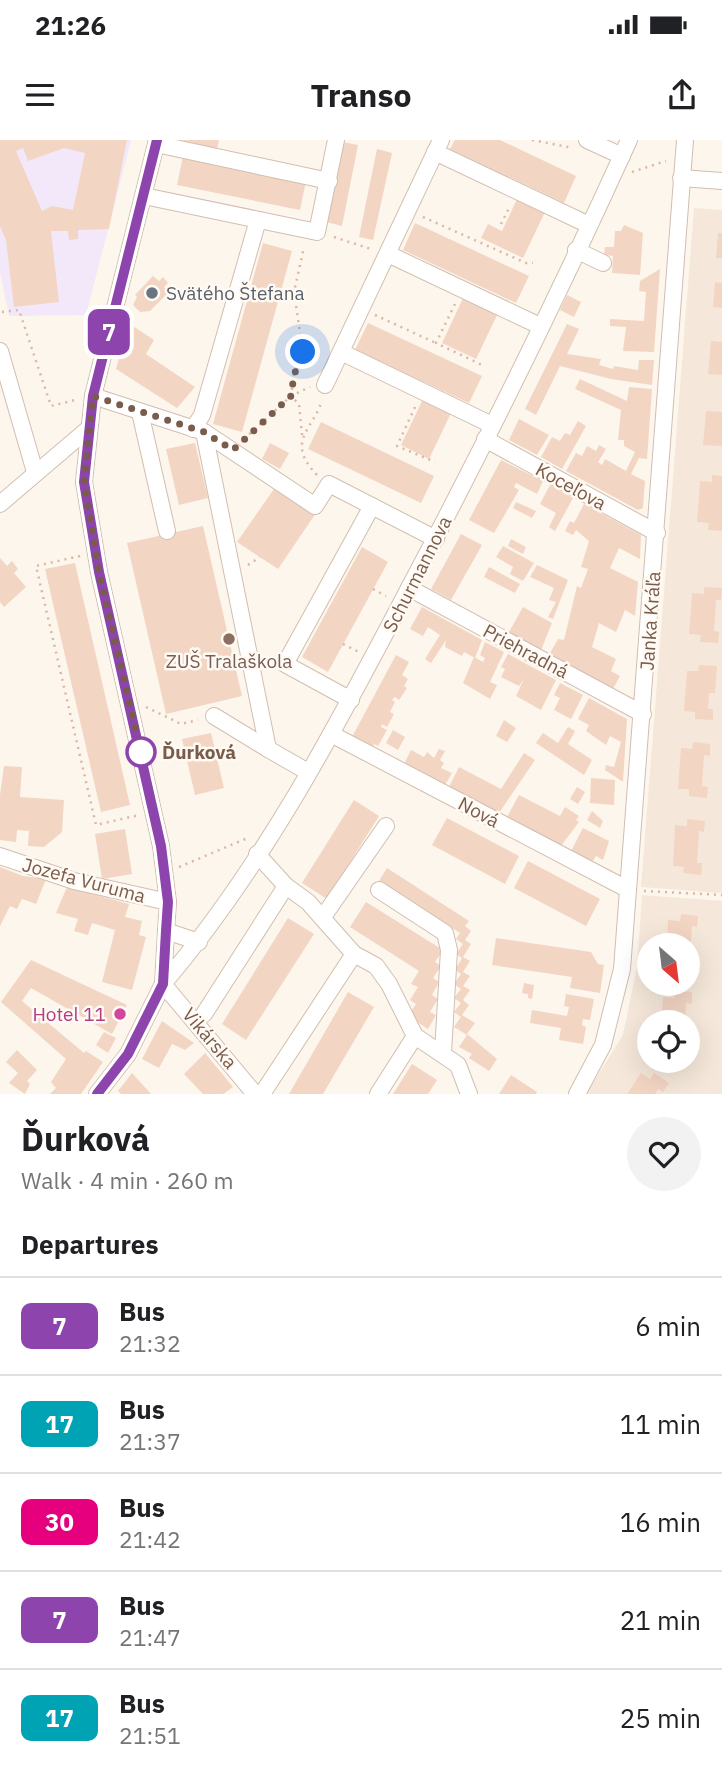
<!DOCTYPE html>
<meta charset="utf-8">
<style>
:root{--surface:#fff;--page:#f2f2f2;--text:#202124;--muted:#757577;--line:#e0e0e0}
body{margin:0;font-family:"IBM Plex Sans",sans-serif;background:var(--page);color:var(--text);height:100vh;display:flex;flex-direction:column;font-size:26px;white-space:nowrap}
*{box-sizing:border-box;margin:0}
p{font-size:23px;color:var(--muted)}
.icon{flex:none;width:38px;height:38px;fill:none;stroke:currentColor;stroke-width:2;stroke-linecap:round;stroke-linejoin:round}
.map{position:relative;height:954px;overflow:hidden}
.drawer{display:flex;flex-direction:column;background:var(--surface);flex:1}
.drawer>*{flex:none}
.badge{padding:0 14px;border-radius:10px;font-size:24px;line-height:46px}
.needle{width:46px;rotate:152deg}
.fabs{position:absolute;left:637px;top:793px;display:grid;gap:14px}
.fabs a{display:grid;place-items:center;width:63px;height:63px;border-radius:50%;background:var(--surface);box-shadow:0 7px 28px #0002;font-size:35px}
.you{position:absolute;width:35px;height:35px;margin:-18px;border:5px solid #fff;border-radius:50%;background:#1a73e8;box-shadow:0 0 0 10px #1a73e833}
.map>.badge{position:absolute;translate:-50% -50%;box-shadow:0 0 0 4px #fff}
h2{padding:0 21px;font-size:26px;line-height:63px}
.round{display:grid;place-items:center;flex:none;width:74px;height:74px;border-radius:37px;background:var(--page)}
.head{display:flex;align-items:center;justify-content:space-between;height:119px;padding:0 21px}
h1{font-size:33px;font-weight:800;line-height:52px}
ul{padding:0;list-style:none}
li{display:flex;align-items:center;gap:21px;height:98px;padding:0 21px;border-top:2px solid var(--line)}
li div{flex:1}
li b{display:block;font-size:26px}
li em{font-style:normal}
li .badge{min-width:77px;font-weight:700;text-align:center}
.status{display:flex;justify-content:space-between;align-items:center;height:49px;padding:0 35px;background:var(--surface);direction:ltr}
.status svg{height:19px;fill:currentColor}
header{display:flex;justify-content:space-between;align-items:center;height:91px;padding:0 21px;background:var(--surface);font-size:32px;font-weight:800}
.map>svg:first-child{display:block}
</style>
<div class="status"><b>21:26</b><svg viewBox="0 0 49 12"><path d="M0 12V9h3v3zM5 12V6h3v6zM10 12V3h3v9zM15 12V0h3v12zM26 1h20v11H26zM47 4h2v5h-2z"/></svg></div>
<header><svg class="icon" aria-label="menu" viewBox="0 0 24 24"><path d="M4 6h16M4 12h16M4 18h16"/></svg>Transo<svg class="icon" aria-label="share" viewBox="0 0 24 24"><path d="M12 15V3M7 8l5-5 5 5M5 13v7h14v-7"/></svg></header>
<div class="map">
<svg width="722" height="954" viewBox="0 0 722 954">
<rect width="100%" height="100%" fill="#fdf6ec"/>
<g fill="#f5e8da" fill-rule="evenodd">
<polygon points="694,68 722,70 722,753 641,747"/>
<path d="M642 755 722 761V954H586L623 895 637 827ZM649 805H688V844H649ZM649 882H688V920H649Z"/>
</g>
<polygon fill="#f3e8fa" points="0,0 131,0 86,175 9,176 0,132"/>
<g fill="#f3d5c3" fill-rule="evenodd">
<path d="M0 0H127L109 89 78 90V99L69 100 68 91H51L59 162 14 167 6 100 0 86ZM23 8 28 21 64 8 85 13 73 70 52 66 42 71 16 11Z"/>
<polygon points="181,0 219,0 217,9"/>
<polygon points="455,0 500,0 576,36 564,63 450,9"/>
<polygon points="343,2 358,5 342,86 326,82"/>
<polygon points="377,9 392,13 373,100 359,97"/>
<polygon points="183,16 306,41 300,70 177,45"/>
<polygon points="518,57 546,70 523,118 481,98 488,84 502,91"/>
<polygon points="415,83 529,136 516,163 403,110"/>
<polygon points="624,85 643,93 640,135 612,133 613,116 604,115 605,107 614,107 615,91 621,91"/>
<polygon points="718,93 722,93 722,118 716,118"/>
<polygon points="263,103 292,111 242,292 213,284"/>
<polygon points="660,129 654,212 623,211 626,187 610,186 610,179 644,181 646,152 639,151 640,141"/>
<polygon points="153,136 159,141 163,137 168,143 164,147 169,152 150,171 140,172 133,165 137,157 135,155"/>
<polygon points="715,142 722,143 722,168 713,167"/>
<polygon points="465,154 499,171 476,219 442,203"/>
<polygon points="567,155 581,162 574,177 560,170"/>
<polygon points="368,183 482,236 469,263 355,210"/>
<polygon points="567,184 579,189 567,214 601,219 599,225 613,229 614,226 638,230 639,220 654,220 652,245 611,239 560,226 536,275 525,269"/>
<polygon points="133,186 154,200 146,214 195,247 177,268 116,229 128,188"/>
<polygon points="711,201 722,202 722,235 708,234"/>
<polygon points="580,239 627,261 629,247 652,249 647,319 639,318 631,334 645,341 643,368 638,370 566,331 576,313 582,316 587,306 596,311 599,305 606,309 598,322 602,325 605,319 626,331 635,312 624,306 624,300 618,300 621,270 575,249"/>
<polygon points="424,257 452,271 429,319 401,305"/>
<polygon points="706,271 722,272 722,306 703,305"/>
<polygon points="519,279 549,295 537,315 509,300"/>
<polygon points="578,281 586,286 562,329 541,317 552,297 560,301 565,293 570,295"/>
<polygon points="321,282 434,336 421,363 308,309"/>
<polygon points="195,303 208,358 179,365 166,309"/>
<polygon points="270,303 289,313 280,329 262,319"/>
<polygon points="501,320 543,341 537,354 516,343 514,347 519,350 494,393 469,380"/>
<polygon points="712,335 722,336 722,391 708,390 709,383 697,382 700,341 712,342"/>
<polygon points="550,345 573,358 555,391 549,387 556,373 540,364"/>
<polygon points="276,346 316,373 278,429 237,402"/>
<polygon points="516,362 536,371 532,378 513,368"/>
<polygon points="584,364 641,395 640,419 619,408 610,428 638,442 635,476 625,470 616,492 599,483 592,507 616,519 611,531 620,536 613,549 549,515 558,499 564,500 577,446 581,448 588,429 581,427 589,401 576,390 573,395 565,391 570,381 574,383"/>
<polygon points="203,386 242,556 166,574 127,403"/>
<polygon points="461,394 482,405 451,460 431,449"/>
<polygon points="511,399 526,407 523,414 508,406"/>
<polygon points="503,406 534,423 523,441 510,434 513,427 496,417"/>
<polygon points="362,407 388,422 328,532 302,517"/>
<polygon points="0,418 7,426 12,421 18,429 14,433 26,447 4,467 0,462"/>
<polygon points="75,423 130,665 101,672 45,429"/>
<polygon points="537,425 568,440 553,479 548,477 556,462 549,460 554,448 530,437"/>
<polygon points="489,427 520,444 515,453 484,437"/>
<polygon points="704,447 722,448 721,460 716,460 715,475 714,491 719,492 718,503 700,502 701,495 689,494 692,453 704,454"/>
<polygon points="422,467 482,500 475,518 464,512 462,516 445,507 446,500 431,523 425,519 440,495 428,487 423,496 410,489"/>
<polygon points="523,467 552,483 541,510 509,492"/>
<polygon points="485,502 504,512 490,542 497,545 490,559 463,543 474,517 483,522 485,518 480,515"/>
<polygon points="508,514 556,540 541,570 516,556 524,539 519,546 501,537 505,529 501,527"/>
<polygon points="396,515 409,522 402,535 408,539 404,546 407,548 399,560 395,557 392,560 395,562 390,572 394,574 387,587 382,584 381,587 387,590 378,606 374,604 373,607 352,597"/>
<polygon points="699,525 717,526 715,553 709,553 708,569 713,569 713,580 695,579 695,572 684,571 687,531 698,531"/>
<polygon points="560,543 583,555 571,579 554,570 560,558 554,555"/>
<polygon points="589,558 627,579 623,642 605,630 606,625 614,627 621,602 610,596 606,605 586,591 589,585 578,579"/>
<polygon points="504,580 516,588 507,602 496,596"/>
<polygon points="568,587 575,591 568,604 592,620 584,635 536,603 543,593 558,603"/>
<polygon points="393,590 405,597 398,610 386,603"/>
<polygon points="211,593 224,648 195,655 182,599"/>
<polygon points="693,602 710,604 710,616 704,615 702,646 708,647 707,658 689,656 689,649 678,649 681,608 692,609"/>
<polygon points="439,609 445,611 440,620 444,623 441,628 452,633 445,645 404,624 411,610 424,617 427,612 434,618"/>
<polygon points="524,613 535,620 499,673 449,647 459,627 501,649"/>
<polygon points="4,626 22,627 20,657 64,660 62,692 44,707 28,706 29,691 17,690 16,702 0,700 0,655"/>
<polygon points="591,638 615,640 614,665 590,663"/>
<polygon points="577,647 585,652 578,664 570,659"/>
<polygon points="519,655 560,676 565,667 579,676 576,680 579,682 561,706 507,677"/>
<polygon points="354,660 379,676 327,759 302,743"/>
<polygon points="592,671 603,681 600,688 587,680"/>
<polygon points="447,678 519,716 505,744 432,705"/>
<polygon points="687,679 705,681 704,692 699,691 697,723 702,723 701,735 683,733 684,727 673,726 675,685 687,686"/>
<polygon points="583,688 609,701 603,720 596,716 592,722 571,711"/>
<polygon points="125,689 132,734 102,739 95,694"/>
<polygon points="528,721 600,759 586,786 514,748"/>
<polygon points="0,727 23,736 46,739 36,764 22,759 17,769 10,766 0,786"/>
<polygon points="387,728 469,781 465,786 471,791 465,800 471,804 463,817 470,821 463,832 470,836 463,846 470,850 463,860 469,865 462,875 475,883 467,894 497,919 489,931 469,918 472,914 459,907 467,895 454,887 461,877 454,872 461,863 454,858 461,849 454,844 461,834 455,830 462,818 456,814 463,804 456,799 460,793 379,741"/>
<polygon points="67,747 129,764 125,777 142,781 139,795 146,797 132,850 102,842 115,790 92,783 88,795 74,791 78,779 56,773"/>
<polygon points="366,762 443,810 435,822 441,826 433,838 439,842 432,855 438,859 430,872 436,875 428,889 408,876 416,864 410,860 418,847 411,844 419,831 350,787"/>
<polygon points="681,774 698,776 697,787 692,786 690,814 688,805 667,805 668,780 680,781"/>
<polygon points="288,778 314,794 246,900 222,884"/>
<polygon points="496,798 591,812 598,824 604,825 600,853 570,848 572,837 492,825"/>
<polygon points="31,820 127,865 112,894 31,848 22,861 84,913 86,911 103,922 81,954 50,954 56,948 51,942 66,919 1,862"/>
<polygon points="524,843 534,845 532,859 528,858 528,854 522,853"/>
<polygon points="675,851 692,852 692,864 686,863 685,882 661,882 663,857 674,858"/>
<polygon points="348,852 374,867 323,954 289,954"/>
<polygon points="566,854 594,859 590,880 583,879 582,885 586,887 583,904 559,900 561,888 530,883 532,870 567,876 569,867 564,866"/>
<polygon points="162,881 194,903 185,910 172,904 159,928 142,919"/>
<polygon points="104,892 116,898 108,913 96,905"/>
<polygon points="17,910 37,930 27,941 30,944 25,954 9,943 18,933 6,922"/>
<polygon points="205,913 233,947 223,954 203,954 184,934"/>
<polygon points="412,924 437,940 428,954 393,954"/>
<polygon points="132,933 151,954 121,954 118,951"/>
<polygon points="641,933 650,939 654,933 669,943 663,952 658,949 655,954 627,954"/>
<polygon points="511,935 537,952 536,954 499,954"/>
</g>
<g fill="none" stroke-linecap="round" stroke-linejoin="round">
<g stroke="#d1beb0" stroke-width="18">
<g id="minor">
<polyline points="587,0 622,16"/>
<polyline points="156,4 329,41"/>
<polyline points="435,12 589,85"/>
<polyline points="681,38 722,41"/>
<polyline points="144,56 317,92 336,0"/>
<polyline points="576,110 603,123"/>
<polyline points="388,114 540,186"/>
<polyline points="0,211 35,332"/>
<polyline points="341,212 492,285"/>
<polyline points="325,245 441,0"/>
<polyline points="93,256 204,292 315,366 329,344 436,399"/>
<polyline points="140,272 167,391"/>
<polyline points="193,289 202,275 258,80"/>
<polyline points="204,292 268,609 308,632"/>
<polyline points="485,299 657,393"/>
<polyline points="0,364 88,289"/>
<polyline points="409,448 643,574"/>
<polyline points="351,560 285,524 372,366"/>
<polyline points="214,576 268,609"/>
<polyline points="331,594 627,749"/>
<polyline points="257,714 286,746 308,762 354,814 376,826 389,844 415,896 458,925 469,954"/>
<polyline points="0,716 74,741 168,762"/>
<polyline points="379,750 445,793 449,810 443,913"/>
<polyline points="323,777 386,686"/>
<polyline points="166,791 199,802"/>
<path d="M163 844C263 727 337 586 408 450 486 303 560 152 629 0"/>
<polyline points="163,844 255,954"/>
<polyline points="204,874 286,746"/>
<polyline points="97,954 128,914 163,844 166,791 168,762 161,706 99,432 84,342 93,256 157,0"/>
<polyline points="262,954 354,814"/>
<polyline points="378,954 415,896"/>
<polyline points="577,954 603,905 622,829 685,0"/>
</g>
</g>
<g stroke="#d9b8a5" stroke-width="2.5" stroke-dasharray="2 5" stroke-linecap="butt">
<polyline points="532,0 573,8"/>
<polyline points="632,32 666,21"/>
<polyline points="423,77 526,123 533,123"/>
<polyline points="501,84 510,66"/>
<polyline points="334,97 371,109"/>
<polyline points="455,164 436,203 480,224 485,222"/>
<polyline points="2,172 19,170 51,266 75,260"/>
<polyline points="375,175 436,203"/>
<polyline points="415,267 397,306 435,322"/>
<polyline points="302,295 299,264 291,256 310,247"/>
<polyline points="244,299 291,256 294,235 303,213 294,152 304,107"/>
<path d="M317 335C284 301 314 289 322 260"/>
<polyline points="80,416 36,426 96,685 139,675"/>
<polyline points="248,425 260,417"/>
<polyline points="373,449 386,456"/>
<polyline points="343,504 359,512"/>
<polyline points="146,567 181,584 198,580"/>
<polyline points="179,727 250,697"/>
<polyline points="644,751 722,755"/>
</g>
<use href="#minor" stroke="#fff" stroke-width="16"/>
</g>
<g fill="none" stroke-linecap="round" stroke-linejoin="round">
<g stroke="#fff" stroke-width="16">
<polyline id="line" points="97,954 128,914 163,844 166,791 168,762 161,706 99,432 84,342 93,256 157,0"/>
</g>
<use href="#line" stroke="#8e44ad" stroke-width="10"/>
<polyline stroke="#7a5c4d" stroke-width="7" stroke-dasharray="0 12.6" points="141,612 99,432 84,342 93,256 204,292 233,310 291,256 294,235 303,212"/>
</g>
<circle fill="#6b7280" stroke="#fffaf3" stroke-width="2.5" cx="152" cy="153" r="7"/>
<circle fill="#8d6e63" stroke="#fffaf3" stroke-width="2.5" cx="229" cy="499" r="7"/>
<circle fill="#fff" stroke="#8e44ad" stroke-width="3.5" cx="141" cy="612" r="14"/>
<circle fill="#d1479c" stroke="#fffaf3" stroke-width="2.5" cx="120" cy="874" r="7"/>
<g text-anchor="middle" stroke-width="5" stroke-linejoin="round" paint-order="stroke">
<g font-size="19" fill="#5b616d" stroke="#fffaf3" text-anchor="start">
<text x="166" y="160">Svätého Štefana</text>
</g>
<g font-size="19" fill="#7a5c4d" stroke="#fffaf3">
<text transform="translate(571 346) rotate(29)" y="7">Koceľova</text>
<text transform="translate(417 434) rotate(-63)" y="7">Schurmannova</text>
<text transform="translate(650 481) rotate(-86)" y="7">Janka Kráľa</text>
<text transform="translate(526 511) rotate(28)" y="7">Priehradná</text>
<text transform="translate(479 672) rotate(28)" y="7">Nová</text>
<text transform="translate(84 740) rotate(15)" y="7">Jozefa Vuruma</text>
<text transform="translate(210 898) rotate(50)" y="7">Vikárska</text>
</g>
<g font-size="19" fill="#785e54" stroke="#fffaf3">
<text x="229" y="528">ZUŠ Tralaškola</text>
</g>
<g font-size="19" font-weight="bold" fill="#7a5c4d" stroke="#fffaf3" text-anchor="start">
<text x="162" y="619">Ďurková</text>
</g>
<g font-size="19" fill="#b23c85" stroke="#fffaf3" text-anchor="end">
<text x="106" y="881">Hotel 11</text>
</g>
</g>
</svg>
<div class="fabs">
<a><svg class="needle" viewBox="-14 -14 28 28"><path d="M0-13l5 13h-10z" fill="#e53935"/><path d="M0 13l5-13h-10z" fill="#757577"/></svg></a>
<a><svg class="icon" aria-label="locate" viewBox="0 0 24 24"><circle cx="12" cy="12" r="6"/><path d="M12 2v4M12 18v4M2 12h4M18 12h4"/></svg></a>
</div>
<div class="you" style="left:303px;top:212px"></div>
<b class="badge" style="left:109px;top:192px;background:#8e44ad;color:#fff">7</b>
</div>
<section class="drawer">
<div class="head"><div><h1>Ďurková</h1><p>Walk · 4 min · 260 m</p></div><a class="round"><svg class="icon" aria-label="heart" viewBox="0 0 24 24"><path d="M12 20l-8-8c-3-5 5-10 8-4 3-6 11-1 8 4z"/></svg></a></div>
<h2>Departures</h2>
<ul>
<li><span class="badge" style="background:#8e44ad;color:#fff">7</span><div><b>Bus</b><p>21:32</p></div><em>6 min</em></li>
<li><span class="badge" style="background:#00a3b4;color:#fff">17</span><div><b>Bus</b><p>21:37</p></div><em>11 min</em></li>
<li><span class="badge" style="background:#e6007e;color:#fff">30</span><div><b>Bus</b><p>21:42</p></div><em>16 min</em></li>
<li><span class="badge" style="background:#8e44ad;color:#fff">7</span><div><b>Bus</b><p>21:47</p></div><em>21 min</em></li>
<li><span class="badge" style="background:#00a3b4;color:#fff">17</span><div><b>Bus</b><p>21:51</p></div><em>25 min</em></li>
</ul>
</section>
